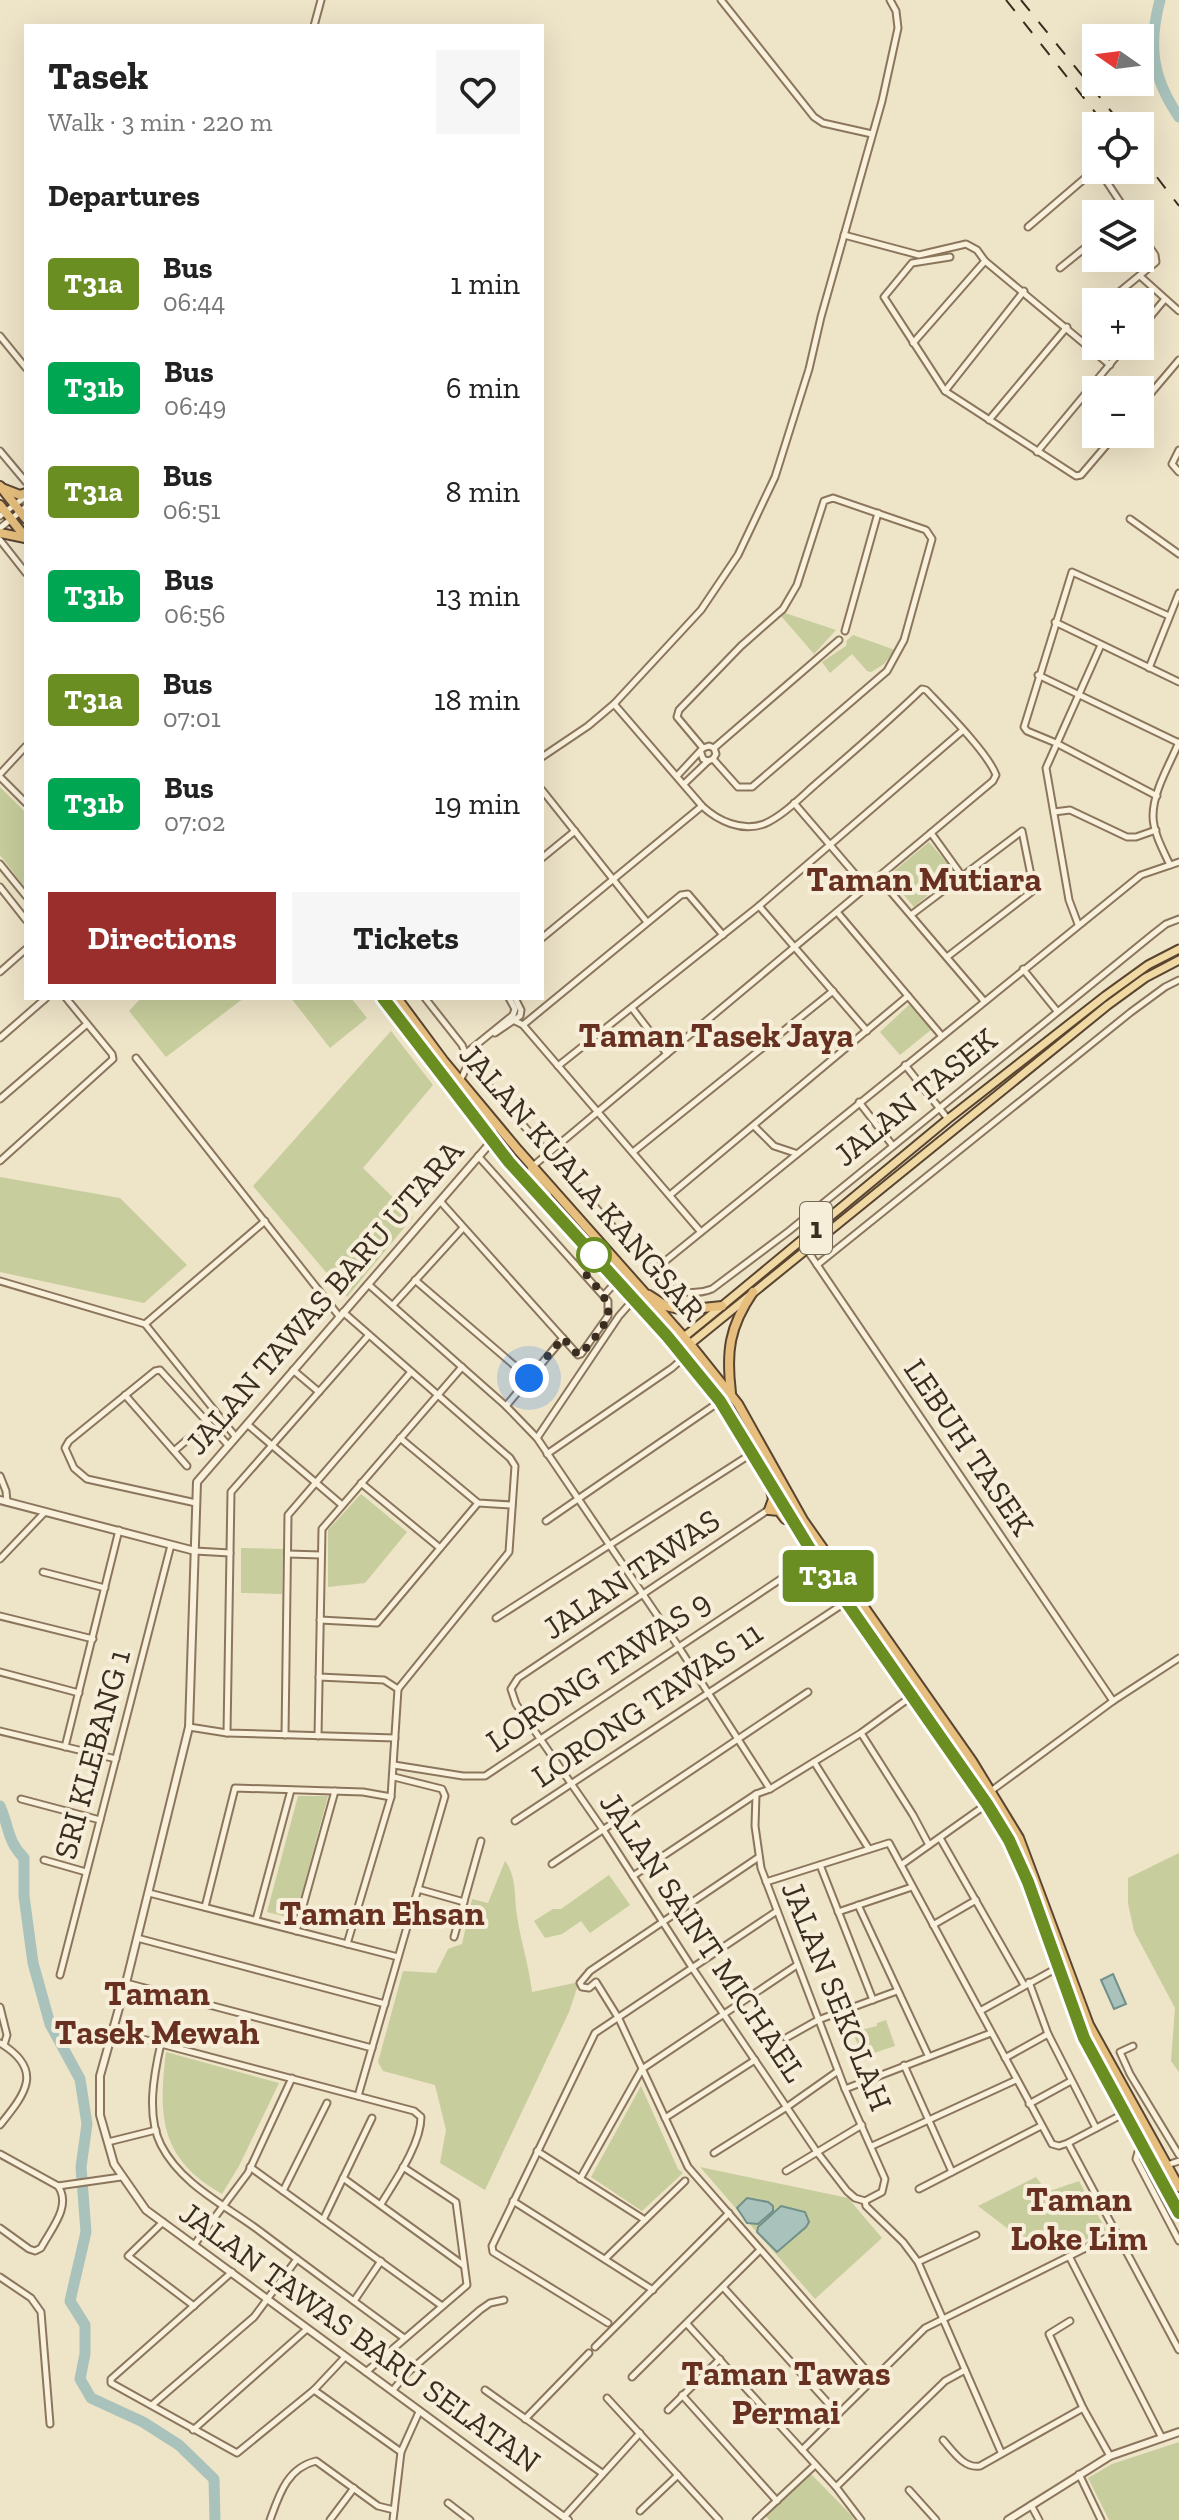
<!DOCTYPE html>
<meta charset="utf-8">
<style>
:root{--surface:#fff;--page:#f6f6f6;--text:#222;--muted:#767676;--accent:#9a2e2d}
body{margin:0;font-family:"Zilla Slab",serif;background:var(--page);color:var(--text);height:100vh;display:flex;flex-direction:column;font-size:30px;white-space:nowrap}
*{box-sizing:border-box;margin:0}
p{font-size:26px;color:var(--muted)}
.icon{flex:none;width:44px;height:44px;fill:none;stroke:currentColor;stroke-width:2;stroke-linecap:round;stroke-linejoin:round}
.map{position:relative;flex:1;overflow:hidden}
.drawer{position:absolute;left:24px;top:24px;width:520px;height:976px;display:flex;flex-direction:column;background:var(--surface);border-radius:0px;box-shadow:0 8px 32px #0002}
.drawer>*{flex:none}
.badge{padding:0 16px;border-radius:6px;font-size:28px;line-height:52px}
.needle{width:52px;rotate:284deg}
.buttons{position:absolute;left:1082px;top:24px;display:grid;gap:16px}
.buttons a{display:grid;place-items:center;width:72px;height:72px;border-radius:0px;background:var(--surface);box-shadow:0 8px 32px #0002;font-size:40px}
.you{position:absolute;width:40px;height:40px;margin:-20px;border:6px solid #fff;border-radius:50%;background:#1a73e8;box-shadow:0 0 0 12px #1a73e833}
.map>.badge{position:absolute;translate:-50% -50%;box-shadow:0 0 0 4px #fff}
h2{padding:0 24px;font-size:30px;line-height:72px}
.round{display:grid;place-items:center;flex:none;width:84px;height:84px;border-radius:0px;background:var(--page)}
.summary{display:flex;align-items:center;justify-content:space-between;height:136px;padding:0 24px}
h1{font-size:38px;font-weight:700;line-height:60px}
.action{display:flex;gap:16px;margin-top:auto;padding:16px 24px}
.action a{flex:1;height:92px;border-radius:0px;background:var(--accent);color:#fff;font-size:32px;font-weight:700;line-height:92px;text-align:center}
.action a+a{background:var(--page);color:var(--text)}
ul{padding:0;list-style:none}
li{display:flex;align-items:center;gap:24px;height:104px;padding:0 24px}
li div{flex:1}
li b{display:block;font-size:30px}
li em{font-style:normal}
li .badge{min-width:88px;font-weight:700;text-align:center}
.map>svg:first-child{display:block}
</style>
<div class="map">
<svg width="1179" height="2520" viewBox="0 0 1179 2520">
<rect width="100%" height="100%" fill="#eee4c8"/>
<g fill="#c7cd9c">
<polygon points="785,613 836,630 814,654 781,616"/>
<polygon points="853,635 895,650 884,664 871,672 867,671 852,654 830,673 822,662 846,646 847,640"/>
<polygon points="0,787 26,813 26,889 0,855"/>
<polygon points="929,842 955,872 914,907 888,876"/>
<polygon points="141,998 244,998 166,1057 129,1011"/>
<polygon points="291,998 351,998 367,1018 330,1048"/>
<polygon points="910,1004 932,1029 900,1055 880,1032"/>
<polygon points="391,1031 433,1085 363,1168 413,1217 347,1297 253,1186"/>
<polygon points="0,1177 120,1198 187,1265 144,1303 0,1272"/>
<polygon points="361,1494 407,1532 365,1583 328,1587 328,1530"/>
<polygon points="241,1548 283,1549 282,1594 241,1593"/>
<polygon points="298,1796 328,1796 295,1919 267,1912"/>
<polygon points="1179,1853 1179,2072 1171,2061 1175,2008 1134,1931 1128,1903 1128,1878"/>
<path d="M505 1861C517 1876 514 1898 517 1916 521 1942 529 1966 532 1992L579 1982 569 2012 485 2190 440 2163 446 2130 435 2085 383 2071 378 2062 403 1971 436 1973 448 1949 462 1944 472 1899 488 1903Z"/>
<polygon points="609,1875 630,1905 590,1933 581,1921 562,1934 545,1938 534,1921 553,1909 561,1909"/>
<polygon points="886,2020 895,2046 874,2053 875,2057 864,2061 853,2032 877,2026 877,2023"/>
<path d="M166 2052 279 2083 239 2166 222 2194C160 2159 158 2117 166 2052Z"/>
<polygon points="641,2086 678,2169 683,2173 642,2211 591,2177"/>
<polygon points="700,2167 848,2198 882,2238 815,2299"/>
<polygon points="1036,2177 1047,2192 1079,2181 1106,2230 1068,2248 1015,2234 978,2206"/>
<polygon points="1179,2442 1179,2520 1109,2520 1088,2478 1112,2464"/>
<polygon points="811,2474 853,2517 854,2520 769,2520 765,2515"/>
</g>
<g fill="#a9c3bc" stroke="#709189" stroke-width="2">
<polygon points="1113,1974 1126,2004 1114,2009 1101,1980"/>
<polygon points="747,2198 768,2202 773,2206 773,2211 758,2224 747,2223 737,2208"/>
<polygon points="781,2206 805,2212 809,2222 806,2227 777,2252 757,2232 758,2227"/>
</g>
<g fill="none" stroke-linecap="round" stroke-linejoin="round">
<g stroke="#a9c3bc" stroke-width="11">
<path d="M1160 0C1148 45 1152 78 1179 117"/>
<path d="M0 1806C9 1826 7 1841 24 1858V1896L33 1963 50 2024 80 2079 87 2124 81 2167 86 2232 70 2301 85 2325V2354L80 2379 91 2398 143 2422 179 2445 214 2479 215 2520"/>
</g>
<g stroke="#8b765d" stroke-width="9">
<g id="minor">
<polyline points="721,0 814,117 823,123 872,134"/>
<polyline points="314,26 321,0"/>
<polyline points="1028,227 1091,173 1103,176 1128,214"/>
<polyline points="844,235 919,255 966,244 977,250 985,261"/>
<polyline points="950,257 912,263 884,297 945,391 1076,476 1081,475 1116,434"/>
<polyline points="1060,268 1096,239"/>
<polyline points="1140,276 1179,311"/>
<polyline points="1107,302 1156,262 1155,255 1140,233"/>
<polyline points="1095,312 1096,311"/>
<polyline points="1140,329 1165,299"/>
<polyline points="0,336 26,368"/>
<polyline points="913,343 985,261 1110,365"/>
<polyline points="945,391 1024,291"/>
<polyline points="1140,406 1179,360"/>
<polyline points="989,420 1067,327"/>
<polyline points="1179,450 1172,464 1179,472"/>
<polyline points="0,451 26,482"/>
<polyline points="1037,452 1125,346"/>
<polyline points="0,516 25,497"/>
<polyline points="1130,519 1179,554"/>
<polyline points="0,528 26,507"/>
<polyline points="0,540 26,573"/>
<polyline points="1055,622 1179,682"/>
<polyline points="845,631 878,513"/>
<polyline points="1149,668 1179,593"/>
<polyline points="1038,675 1179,743"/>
<polyline points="703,748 677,717 679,710 741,646 783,609 797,585 824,501 833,498 926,530 932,539 904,640 887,671 752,787 738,787 713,759"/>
<polyline points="714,748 839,640"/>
<polyline points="542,757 588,726 614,704 701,610 738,555 775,477 809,369 821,317 882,101 898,28 896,11 890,0"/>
<polyline points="0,774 26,746"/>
<polyline points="677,776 703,748 709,746 714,748 716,754 713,759 708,761 703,759 701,753"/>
<polyline points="0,777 26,803"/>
<polyline points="684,784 708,761"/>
<polyline points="542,790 647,922"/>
<polyline points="1157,796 1056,743 1027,731 1024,727 1072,572 1169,616"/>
<polyline points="794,803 866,887"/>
<polyline points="1054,812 1070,810 1127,837 1136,837 1156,830"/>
<polyline points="931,833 962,876"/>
<polyline points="542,858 575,831"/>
<polyline points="0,864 26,896"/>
<path d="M1170 865C1163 850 1153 832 1153 816 1153 791 1170 764 1179 742"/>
<polyline points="878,877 984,1001"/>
<polyline points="0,887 26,920"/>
<polyline points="759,906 867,1031"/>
<polyline points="837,912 941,1035"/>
<polyline points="911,915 1022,831 1034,890 947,957"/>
<polyline points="1078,924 1069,900 1046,768 1101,645"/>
<polyline points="542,938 702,806"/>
<polyline points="1023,969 1057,1011"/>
<polyline points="0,972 26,949"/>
<path d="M425 998 462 1045 469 1062C532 1137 598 1210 664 1284 679 1293 696 1295 712 1289L789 1231 1152 935 1166 924 1179 919"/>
<polyline points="632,1008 667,1054"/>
<polyline points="515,1021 523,1025 700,1231"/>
<polyline points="523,1025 681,895 688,894 723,935"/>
<polyline points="495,1033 520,1016 521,1010 515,998"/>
<polyline points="0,1038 46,998"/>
<polyline points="465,1054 513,1015 515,1009 509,998"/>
<polyline points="136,1058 339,1316"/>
<polyline points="905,1065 948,1119"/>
<polyline points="558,1066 759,906 962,731"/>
<polyline points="460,1081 469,1062"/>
<polyline points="0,1099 87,1024"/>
<polyline points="859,1102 893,1146"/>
<polyline points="754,1126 774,1146 795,1153"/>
<polyline points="633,1152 833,991"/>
<polyline points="0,1161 113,1059 112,1054 66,998"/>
<path d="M533 1166 993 781 996 775C988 753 944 709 926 690L922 689C889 721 853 752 817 783 802 796 783 816 764 824 742 832 718 821 702 806L614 704"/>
<polyline points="670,1195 908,996"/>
<polyline points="440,1201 578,1355 581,1354 608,1316 608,1301 478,1156"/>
<polyline points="807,1250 1113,1701"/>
<polyline points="817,1265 1131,1012 1165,987 1179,980"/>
<polyline points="653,1271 1141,875 1179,862"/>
<polyline points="415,1280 529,1378"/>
<polyline points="0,1281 145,1324 235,1436"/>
<polyline points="368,1284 506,1406 537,1438 678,1646 770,1789"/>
<polyline points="604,1295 617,1281"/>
<polyline points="393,1305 463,1228"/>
<polyline points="343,1312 510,1458 515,1466 509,1552 398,1689"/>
<polyline points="145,1324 265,1221"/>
<polyline points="293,1370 319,1392"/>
<polyline points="125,1395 187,1466"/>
<polyline points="506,1406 563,1338"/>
<polyline points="247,1424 342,1505"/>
<polyline points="400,1438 478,1503 512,1505"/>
<polyline points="537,1438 619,1316 634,1299"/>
<polyline points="174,1451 208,1422"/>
<polyline points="547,1454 672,1368 681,1360 677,1354"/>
<polyline points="0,1476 6,1491 7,1502"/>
<polyline points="361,1483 440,1548"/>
<polyline points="780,1502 518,1678 511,1689 516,1704 604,1831 693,1969 817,2152 847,2191 855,2198 865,2201"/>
<polyline points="196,1503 87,1479 74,1468 65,1448 69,1441 155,1371 160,1370 228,1445"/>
<polyline points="546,1521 719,1402"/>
<polyline points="195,1551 230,1553"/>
<polyline points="288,1554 321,1555"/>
<polyline points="0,1559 45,1512"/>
<polyline points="43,1572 105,1588"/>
<polyline points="0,1616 93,1639"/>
<polyline points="496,1618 751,1454"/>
<polyline points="320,1620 377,1623 478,1503"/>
<polyline points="0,1672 79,1693"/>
<polyline points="319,1677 384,1680 398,1689"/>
<polyline points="189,1727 227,1733 395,1738"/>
<polyline points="0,1731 116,1759"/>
<polyline points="227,1733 231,1492 368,1336"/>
<polyline points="861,1733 913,1815 929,1845"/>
<polyline points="285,1735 288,1515 411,1372"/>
<polyline points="318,1736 322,1529 462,1367"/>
<polyline points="65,1747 119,1530"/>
<polyline points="814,1762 869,1849"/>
<polyline points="394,1765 463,1776 485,1776 814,1557"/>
<polyline points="991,1791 1113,1701 1179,1658"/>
<polyline points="756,1794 755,1826 761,1868 845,2089 885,2179 882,2192 865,2201"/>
<polyline points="21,1799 100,1820"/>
<polyline points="515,1821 846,1602"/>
<polyline points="940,1838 1024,1985"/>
<polyline points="759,1857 590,1971 580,1983 582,1987 589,1988 596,1982 619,2019 688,2167 873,2378"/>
<polyline points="44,1860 86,1872"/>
<polyline points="552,1864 808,1692"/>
<polyline points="820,1865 873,2000"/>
<polyline points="901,1865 987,1804"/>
<polyline points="633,1876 756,1794 770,1789 861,1733 912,1696"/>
<polyline points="766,1882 889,1843 1052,2144 1059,2146 1068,2143 1125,2113"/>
<polyline points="418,1889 464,1902"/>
<polyline points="149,1893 398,1957"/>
<polyline points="858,1905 928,2055"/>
<polyline points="205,1907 235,1788 363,1792 391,1797"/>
<polyline points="838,1912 912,1887"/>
<polyline points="256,1920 291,1790"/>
<polyline points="933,1925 976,1900"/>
<polyline points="296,1931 335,1791"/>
<polyline points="454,1937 481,1841"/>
<polyline points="137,1938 385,2004"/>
<polyline points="347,1944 391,1797 398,1689"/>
<polyline points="60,1975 171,1545"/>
<polyline points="1029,1982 1048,2034 1096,2128"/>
<polyline points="126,1983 372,2048"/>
<polyline points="0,2007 7,2035 4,2045"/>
<polyline points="980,2011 1057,1968"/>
<path d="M112 2031 414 2111 421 2117C421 2144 395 2181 381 2204"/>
<polyline points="786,2038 818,2020 897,1991"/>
<path d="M0 2043C45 2070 25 2094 0 2125"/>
<path d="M161 2043C154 2074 146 2115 161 2145 181 2184 223 2204 257 2229 306 2266 355 2302 404 2338"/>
<polyline points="1133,2046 1120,2052 1130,2074 1179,2155"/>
<polyline points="1005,2058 1048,2034"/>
<polyline points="904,2065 952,2172 1041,2126"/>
<polyline points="845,2089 991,2033"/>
<polyline points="358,2096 445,1796 442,1789 394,1777"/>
<polyline points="1029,2104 1071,2081"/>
<polyline points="665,2118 755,2060"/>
<polyline points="108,2142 156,2130"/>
<polyline points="1068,2143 1179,2350"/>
<polyline points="872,2146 1016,2080"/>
<polyline points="1144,2149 1138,2152 1136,2159 1179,2241"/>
<polyline points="537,2151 645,2220"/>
<polyline points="714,2153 787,2107 838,2071"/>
<polyline points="0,2154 58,2186 121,2177"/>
<polyline points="1167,2165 1179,2161"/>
<polyline points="250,2167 442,2306"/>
<polyline points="786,2171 862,2125"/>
<polyline points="343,2178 463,2265"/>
<polyline points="580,2179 642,2069 797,1965"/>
<polyline points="919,2189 952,2172"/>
<polyline points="283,2191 327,2103"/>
<polyline points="513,2201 653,2290"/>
<polyline points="865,2201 866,2206 903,2242 918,2262 1001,2452"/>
<polyline points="323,2220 372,2118"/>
<polyline points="163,2222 128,2256 194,2306"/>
<path d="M0 2228 29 2249 35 2251 41 2248C51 2229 72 2206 58 2186"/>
<polyline points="194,2245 248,2173 292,2078"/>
<polyline points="1069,2256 1162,2438"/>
<polyline points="605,2259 685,2181"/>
<polyline points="918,2262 976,2235"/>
<polyline points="232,2272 111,2379 111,2383 237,2453 314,2390 345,2357"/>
<polyline points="0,2277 31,2298 41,2312 50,2424"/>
<polyline points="723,2287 838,2414"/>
<polyline points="354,2301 381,2261"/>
<polyline points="1070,2321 1049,2334 1083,2408 1110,2456"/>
<polyline points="608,2323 493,2252 492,2246 595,2033 777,1911"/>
<polyline points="687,2324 836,2487 861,2520"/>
<polyline points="595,2347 729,2213"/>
<polyline points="366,2372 467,2285 456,2202 403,2167"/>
<polyline points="632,2377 760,2250"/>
<polyline points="314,2390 401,2452"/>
<polyline points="393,2390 407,2373 480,2310 490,2303 504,2300"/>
<polyline points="485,2390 602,2473"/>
<polyline points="682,2395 777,2501"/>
<polyline points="607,2398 719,2520"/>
<polyline points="152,2405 254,2317 297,2259"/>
<polyline points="668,2410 720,2359"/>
<polyline points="525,2419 589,2353"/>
<polyline points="193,2430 307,2329"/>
<path d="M943 2440C953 2451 964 2469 980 2466L1083 2408"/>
<polyline points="802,2450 925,2328 1116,2233"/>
<polyline points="1079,2474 1101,2520"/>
<polyline points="836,2487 945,2381 965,2370"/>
<polyline points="909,2490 936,2520"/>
<polyline points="448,2503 470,2520"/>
<polyline points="1031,2505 1039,2520"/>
<polyline points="640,2511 678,2475"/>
<polyline points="564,2517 640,2433"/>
<path d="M270 2520C279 2495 287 2468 316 2461L378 2506 394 2510"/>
<polyline points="330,2520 354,2488"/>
<polyline points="393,2520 401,2452 419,2412"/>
<polyline points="756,2520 815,2465"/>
</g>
</g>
<g stroke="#8b765d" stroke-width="10">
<g id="tertiary">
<polyline points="492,1141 197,1482 189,1727 126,1983 100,2076 100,2115 114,2164 146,2210 568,2520"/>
<polyline points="0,1500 195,1551"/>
<polyline points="1008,2520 1110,2456 1179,2432"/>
</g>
</g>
<g stroke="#594431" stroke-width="11">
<g id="primary">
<polyline points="677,1347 684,1337 722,1306 948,1119 1105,996 1148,965 1179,949"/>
<polyline points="677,1347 690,1344 1108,1005 1145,978 1179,960"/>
</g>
</g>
<g stroke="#594431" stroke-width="12">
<g id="trunk">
<polyline points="0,486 26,519"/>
<polyline points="2,488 20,495 26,493"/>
<polyline points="0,505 26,538"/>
<polyline points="0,533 25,538"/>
<polyline points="383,998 509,1162 667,1336 720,1401 815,1557 987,1804 1009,1840 1028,1882 1084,2038 1179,2214"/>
<polyline points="397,998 443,1060 518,1150 690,1344 738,1404 803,1520 972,1761 1019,1838 1089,2025 1179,2187"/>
<polyline points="477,1109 492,1129 492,1141"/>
<polyline points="532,1167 533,1178 547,1195"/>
<polyline points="649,1295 666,1306 683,1310 722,1306"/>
<path d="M731 1393C726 1352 729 1327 753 1292"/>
<polyline points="771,1490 773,1499 769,1510 779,1511 785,1519"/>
</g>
</g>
<use href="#minor" stroke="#f9f1dc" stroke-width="5"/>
<use href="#tertiary" stroke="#f9f1dc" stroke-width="6"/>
<use href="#primary" stroke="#f0d9a2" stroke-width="7"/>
<use href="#trunk" stroke="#e6bf7e" stroke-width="8"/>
<g stroke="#3b2e21" stroke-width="2" stroke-dasharray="14 14" stroke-linecap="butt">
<polyline points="1006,0 1106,126"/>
<polyline points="1021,0 1123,126"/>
<polyline points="1140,155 1179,206"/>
</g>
</g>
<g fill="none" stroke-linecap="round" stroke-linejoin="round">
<g stroke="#fff" stroke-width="18">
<polyline id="line" points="383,998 509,1162 667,1336 720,1401 815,1557 987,1804 1009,1840 1028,1882 1084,2038 1179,2213"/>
</g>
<use href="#line" stroke="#6b8e23" stroke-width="12"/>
<path stroke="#3b2e21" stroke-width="8" stroke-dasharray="0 14.4" d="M529 1378 563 1338 578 1355 581 1354C616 1313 618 1310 583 1271L594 1255"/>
</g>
<circle fill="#fff" stroke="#6b8e23" stroke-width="4" cx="594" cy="1255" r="16"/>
<g text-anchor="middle" stroke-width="8" stroke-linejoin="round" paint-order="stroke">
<rect fill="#f6eed8" stroke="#736858" stroke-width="2" x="800" y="1202" width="32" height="52" rx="6"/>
<g font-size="30" font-weight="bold" fill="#3b2e21">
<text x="816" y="1238">1</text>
</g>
<g font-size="32" fill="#3b2e21" stroke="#f6eed8">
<text transform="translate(915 1097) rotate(-39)" y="11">JALAN TASEK</text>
<text transform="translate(582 1182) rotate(49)" y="11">JALAN KUALA KANGSAR</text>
<text transform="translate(324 1297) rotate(-49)" y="11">JALAN TAWAS BARU UTARA</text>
<text transform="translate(969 1447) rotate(56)" y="11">LEBUH TASEK</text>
<text transform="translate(631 1574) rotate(-34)" y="11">JALAN TAWAS</text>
<text transform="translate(598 1671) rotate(-34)" y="11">LORONG TAWAS 9</text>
<text transform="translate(647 1704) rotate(-34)" y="11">LORONG TAWAS 11</text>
<text transform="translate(92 1754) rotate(-75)" y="11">SRI KLEBANG 1</text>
<text transform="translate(703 1937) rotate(56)" y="11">JALAN SAINT MICHAEL</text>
<text transform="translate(837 1996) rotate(68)" y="11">JALAN SEKOLAH</text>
<text transform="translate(360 2337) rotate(36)" y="11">JALAN TAWAS BARU SELATAN</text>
</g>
<g font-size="34" font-weight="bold" fill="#683020" stroke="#f6eed8">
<text x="924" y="891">Taman Mutiara</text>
<text x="716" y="1047">Taman Tasek Jaya</text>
<text x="382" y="1925">Taman Ehsan</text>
<text x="157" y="2005">Taman<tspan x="157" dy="39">Tasek Mewah</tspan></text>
<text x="1079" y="2211">Taman<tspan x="1079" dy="39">Loke Lim</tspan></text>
<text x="786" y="2385">Taman Tawas<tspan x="786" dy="39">Permai</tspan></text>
</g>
</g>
</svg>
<div class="buttons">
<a><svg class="needle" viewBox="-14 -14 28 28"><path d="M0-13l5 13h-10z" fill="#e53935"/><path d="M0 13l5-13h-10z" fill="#767676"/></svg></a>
<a><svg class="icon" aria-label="locate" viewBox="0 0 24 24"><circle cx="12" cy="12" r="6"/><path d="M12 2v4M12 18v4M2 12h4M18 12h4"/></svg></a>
<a><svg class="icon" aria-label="layers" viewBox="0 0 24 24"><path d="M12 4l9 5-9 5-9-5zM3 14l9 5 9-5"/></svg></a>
<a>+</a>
<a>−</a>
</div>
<div class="you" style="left:529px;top:1378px"></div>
<b class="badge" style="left:828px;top:1576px;background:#6b8e23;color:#fff">T31a</b>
<section class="drawer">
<div class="summary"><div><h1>Tasek</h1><p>Walk · 3 min · 220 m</p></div><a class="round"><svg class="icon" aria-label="heart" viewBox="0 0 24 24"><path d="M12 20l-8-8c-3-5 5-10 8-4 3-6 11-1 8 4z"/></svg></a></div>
<h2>Departures</h2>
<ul>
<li><span class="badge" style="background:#6b8e23;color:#fff">T31a</span><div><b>Bus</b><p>06:44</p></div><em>1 min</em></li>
<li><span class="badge" style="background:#00a651;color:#fff">T31b</span><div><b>Bus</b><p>06:49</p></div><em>6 min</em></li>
<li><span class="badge" style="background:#6b8e23;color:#fff">T31a</span><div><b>Bus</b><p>06:51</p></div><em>8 min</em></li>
<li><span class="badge" style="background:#00a651;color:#fff">T31b</span><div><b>Bus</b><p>06:56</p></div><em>13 min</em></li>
<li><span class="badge" style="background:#6b8e23;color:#fff">T31a</span><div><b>Bus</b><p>07:01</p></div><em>18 min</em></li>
<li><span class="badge" style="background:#00a651;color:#fff">T31b</span><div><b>Bus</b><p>07:02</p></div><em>19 min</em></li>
</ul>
<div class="action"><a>Directions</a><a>Tickets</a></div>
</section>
</div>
